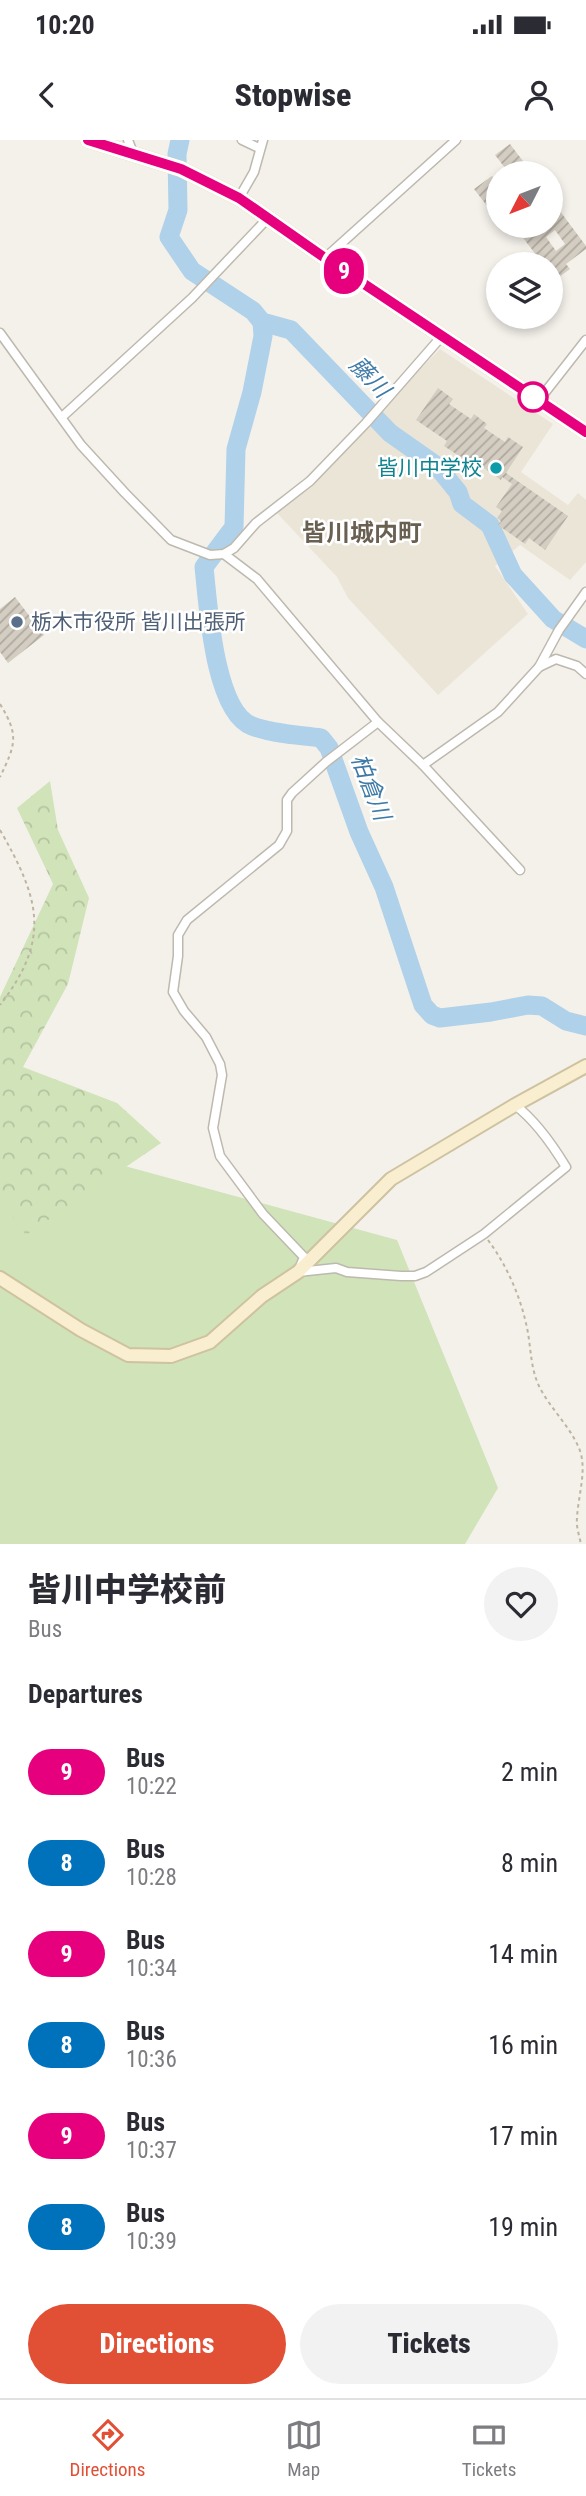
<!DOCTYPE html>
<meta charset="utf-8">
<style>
:root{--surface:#fff;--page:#f2f2f3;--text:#2b2b33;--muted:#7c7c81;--line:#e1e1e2;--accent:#e14f35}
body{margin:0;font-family:"Roboto Condensed","Noto Sans JP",sans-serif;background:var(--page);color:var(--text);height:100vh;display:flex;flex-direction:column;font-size:26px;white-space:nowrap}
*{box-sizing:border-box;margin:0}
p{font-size:23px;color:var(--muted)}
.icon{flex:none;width:38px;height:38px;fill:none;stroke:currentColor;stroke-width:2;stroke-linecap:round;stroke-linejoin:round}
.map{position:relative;height:1404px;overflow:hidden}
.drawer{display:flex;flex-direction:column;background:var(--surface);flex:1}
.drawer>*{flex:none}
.badge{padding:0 14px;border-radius:23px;font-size:24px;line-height:46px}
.needle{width:46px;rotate:228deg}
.buttons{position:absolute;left:486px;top:21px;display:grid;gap:14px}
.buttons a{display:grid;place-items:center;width:77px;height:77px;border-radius:50%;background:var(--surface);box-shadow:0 4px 10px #0003;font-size:35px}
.map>.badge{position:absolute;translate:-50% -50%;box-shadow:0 0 0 4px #fff}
h2{padding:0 28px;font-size:26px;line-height:63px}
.round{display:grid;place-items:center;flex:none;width:74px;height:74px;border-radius:37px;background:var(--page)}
.summary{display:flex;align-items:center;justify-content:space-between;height:119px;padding:0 28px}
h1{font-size:33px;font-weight:800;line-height:52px}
.primary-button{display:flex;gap:14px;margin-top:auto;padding:14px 28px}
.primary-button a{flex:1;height:80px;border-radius:42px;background:var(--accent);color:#fff;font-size:28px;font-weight:800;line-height:80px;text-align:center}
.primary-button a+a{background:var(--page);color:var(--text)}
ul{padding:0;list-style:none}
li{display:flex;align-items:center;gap:21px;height:91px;padding:0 28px}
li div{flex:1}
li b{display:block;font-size:26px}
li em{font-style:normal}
li .badge{min-width:77px;font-weight:700;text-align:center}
.status{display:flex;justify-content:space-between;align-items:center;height:49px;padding:0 35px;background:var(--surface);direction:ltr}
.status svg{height:19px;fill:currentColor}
header{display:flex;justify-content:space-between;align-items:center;height:91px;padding:0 28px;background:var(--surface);font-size:32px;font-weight:800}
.tabs{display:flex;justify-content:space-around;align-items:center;height:98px;border-top:2px solid var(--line);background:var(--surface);font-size:19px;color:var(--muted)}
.tabs a{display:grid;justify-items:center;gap:4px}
.tabs .current{color:var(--accent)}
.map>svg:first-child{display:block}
</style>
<div class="status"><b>10:20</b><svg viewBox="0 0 49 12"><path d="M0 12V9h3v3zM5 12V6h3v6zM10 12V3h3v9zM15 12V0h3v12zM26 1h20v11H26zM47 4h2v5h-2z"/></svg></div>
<header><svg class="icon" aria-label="back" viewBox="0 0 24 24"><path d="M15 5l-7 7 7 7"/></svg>Stopwise<svg class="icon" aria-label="person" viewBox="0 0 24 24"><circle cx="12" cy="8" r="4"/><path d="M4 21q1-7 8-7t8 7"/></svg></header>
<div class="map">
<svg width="586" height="1404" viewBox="0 0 586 1404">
<defs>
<pattern id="forest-crowns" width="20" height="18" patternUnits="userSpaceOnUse" patternTransform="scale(1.75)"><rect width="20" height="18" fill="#d0e3b9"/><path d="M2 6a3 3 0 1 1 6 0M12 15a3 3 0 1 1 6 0" fill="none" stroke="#b4c4a0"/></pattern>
<pattern id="building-hatch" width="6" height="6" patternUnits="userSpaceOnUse" patternTransform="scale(1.75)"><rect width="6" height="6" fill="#d4cdc2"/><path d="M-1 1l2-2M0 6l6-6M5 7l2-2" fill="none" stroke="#aea89f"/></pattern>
</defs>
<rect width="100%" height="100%" fill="#f4f1eb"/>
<polygon fill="#ebe5d7" points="440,209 553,284 521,332 568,365 578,353 586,360 586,422 570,440 520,405 495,426 528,474 438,555 348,458 337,437 277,373"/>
<polygon fill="#d0e3b9" points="0,992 397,1100 498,1348 465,1404 0,1404"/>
<polygon fill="url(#forest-crowns)" points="50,641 58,690 89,758 68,844 23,927 117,963 161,1003 26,1095 0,1059 0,857 53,744 17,668"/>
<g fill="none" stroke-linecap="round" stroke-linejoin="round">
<g stroke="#afd1e9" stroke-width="19">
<polyline points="180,0 177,14 178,70 169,97 192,131 253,171 262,182 291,190 390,293 437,326 458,352 462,364 490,385 513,435 553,479 586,499"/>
<path d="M262 182 263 196 252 252 236 309 234 387 204 427C208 463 214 572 252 586 273 594 299 595 321 598L329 608 359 692 384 747 423 865 432 875 440 878 491 872 528 865 542 866 566 881 586 886"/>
</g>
</g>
<g fill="url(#building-hatch)" fill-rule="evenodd">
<polygon points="510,4 532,33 509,33 495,15"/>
<polygon points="492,36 499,45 497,79 474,49"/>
<path d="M551 59 586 106V109L566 124 570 129 555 140 551 135V124H543L514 86H551ZM555 90 565 104 556 111 546 97Z"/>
<polygon points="438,248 453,259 449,264 471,279 474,274 487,284 484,288 505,302 508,297 523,307 506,333 568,376 545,410 529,398 525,404 498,385 501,381 497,378 502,371 496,367 512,344 502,337 501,340 471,319 468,322 444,306 447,301 416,280"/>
<polygon points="15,457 44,495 8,523 0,512 0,469"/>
</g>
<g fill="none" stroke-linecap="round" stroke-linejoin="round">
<g stroke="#beb9af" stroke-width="11">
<g id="street">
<polyline points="128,0 133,13"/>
<polyline points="242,0 259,8"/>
<polyline points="239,58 254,32 263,0"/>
<polyline points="325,118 456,0"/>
<polyline points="0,193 81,305 125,353 171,400 210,415 224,414 234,408 256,383 310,341 366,283 442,196"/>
<polyline points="539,260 586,200"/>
<polyline points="62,277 192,158 268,78"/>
<polyline points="224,414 257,439 378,582 423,625 520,730"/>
<polyline points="539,527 556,519 577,526 586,534"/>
<path d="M378 582 326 622 292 653 287 660V691L279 705 187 780 178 795V816L173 852 184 871 206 897 220 924 222 935 213 988 220 1016 263 1074 304 1117 298 1132 336 1128 347 1132 401 1136H415L426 1132 484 1094 566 1027C552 1004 536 981 515 965"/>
<polyline points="423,625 498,572 539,527 559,490 586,452"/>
</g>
</g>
<g stroke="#cec2a0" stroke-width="16">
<polyline id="secondary" points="0,1138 81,1190 128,1215 171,1216 210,1202 262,1156 298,1132 391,1039 515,965 586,926"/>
</g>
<g stroke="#d7ba76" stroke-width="16">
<polyline id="primary" points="88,0 181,29 239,58 325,118 586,292"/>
</g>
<g stroke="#beb4a2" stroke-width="2" stroke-dasharray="3.5 3.5" stroke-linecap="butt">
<path d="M0 564C19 595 16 604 0 637"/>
<path d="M0 690C39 758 52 798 0 865"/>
<path d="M488 1100C508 1127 522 1160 528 1193 531 1211 531 1229 539 1246 550 1269 574 1290 581 1314 586 1334 578 1357 577 1378 576 1386 579 1395 581 1404"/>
</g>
<use href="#street" stroke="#fff" stroke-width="8"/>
<use href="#secondary" stroke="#f9efd0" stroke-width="12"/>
<use href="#primary" stroke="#f3dda5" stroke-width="12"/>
</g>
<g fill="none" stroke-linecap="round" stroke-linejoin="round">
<g stroke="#fff" stroke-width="16">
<polyline id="line" points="88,0 181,29 239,58 325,118 586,292"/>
</g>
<use href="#line" stroke="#e6007e" stroke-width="10"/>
</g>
<circle fill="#fff" stroke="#e6007e" stroke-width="3.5" cx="533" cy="257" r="14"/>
<circle fill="#0f9aa8" stroke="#fff" stroke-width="2.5" cx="496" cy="328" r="7"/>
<circle fill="#5c6f8a" stroke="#fff" stroke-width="2.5" cx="17" cy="482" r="7"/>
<g text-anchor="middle" stroke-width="5" stroke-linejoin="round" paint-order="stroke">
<g font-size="21" fill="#0d838f" stroke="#fff" text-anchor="end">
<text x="482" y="335">皆川中学校</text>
</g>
<g font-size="21" fill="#4e5e75" stroke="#fff" text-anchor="start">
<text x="31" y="489">栃木市役所 皆川出張所</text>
</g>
<g font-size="23" font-style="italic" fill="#3f7ba7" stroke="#fff">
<text transform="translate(370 237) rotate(46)" y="8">藤川</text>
<text transform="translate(371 647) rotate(69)" y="8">柏倉川</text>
</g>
<g font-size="24" font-weight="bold" fill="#696052" stroke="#fff">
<text x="362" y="401">皆川城内町</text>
</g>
</g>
</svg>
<div class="buttons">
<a><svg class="needle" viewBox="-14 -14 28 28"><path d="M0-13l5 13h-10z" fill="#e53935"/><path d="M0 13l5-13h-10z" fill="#7c7c81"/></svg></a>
<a><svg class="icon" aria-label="layers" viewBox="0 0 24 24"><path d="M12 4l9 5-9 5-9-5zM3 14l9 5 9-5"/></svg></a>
</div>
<b class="badge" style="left:344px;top:131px;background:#e6007e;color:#fff">9</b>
</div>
<section class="drawer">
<div class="summary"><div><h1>皆川中学校前</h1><p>Bus</p></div><a class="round"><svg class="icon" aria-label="heart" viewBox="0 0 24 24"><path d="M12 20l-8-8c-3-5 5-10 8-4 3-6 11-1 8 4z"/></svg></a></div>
<h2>Departures</h2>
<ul>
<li><span class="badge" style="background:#e6007e;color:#fff">9</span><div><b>Bus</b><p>10:22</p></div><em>2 min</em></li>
<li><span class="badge" style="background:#0072bc;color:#fff">8</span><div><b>Bus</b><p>10:28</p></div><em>8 min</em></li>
<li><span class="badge" style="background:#e6007e;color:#fff">9</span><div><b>Bus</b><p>10:34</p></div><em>14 min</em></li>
<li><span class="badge" style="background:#0072bc;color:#fff">8</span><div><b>Bus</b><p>10:36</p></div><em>16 min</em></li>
<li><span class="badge" style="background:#e6007e;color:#fff">9</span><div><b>Bus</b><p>10:37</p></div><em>17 min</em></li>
<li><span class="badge" style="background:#0072bc;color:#fff">8</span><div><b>Bus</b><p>10:39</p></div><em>19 min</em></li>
</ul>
<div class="primary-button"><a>Directions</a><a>Tickets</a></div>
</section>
<nav class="tabs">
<a class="current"><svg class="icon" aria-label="directions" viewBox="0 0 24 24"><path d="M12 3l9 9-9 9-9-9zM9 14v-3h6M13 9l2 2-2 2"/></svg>Directions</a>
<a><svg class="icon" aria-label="map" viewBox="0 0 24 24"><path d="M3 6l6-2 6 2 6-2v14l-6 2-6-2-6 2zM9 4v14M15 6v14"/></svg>Map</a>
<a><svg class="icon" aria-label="tickets" viewBox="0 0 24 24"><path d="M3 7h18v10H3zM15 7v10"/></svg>Tickets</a>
</nav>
